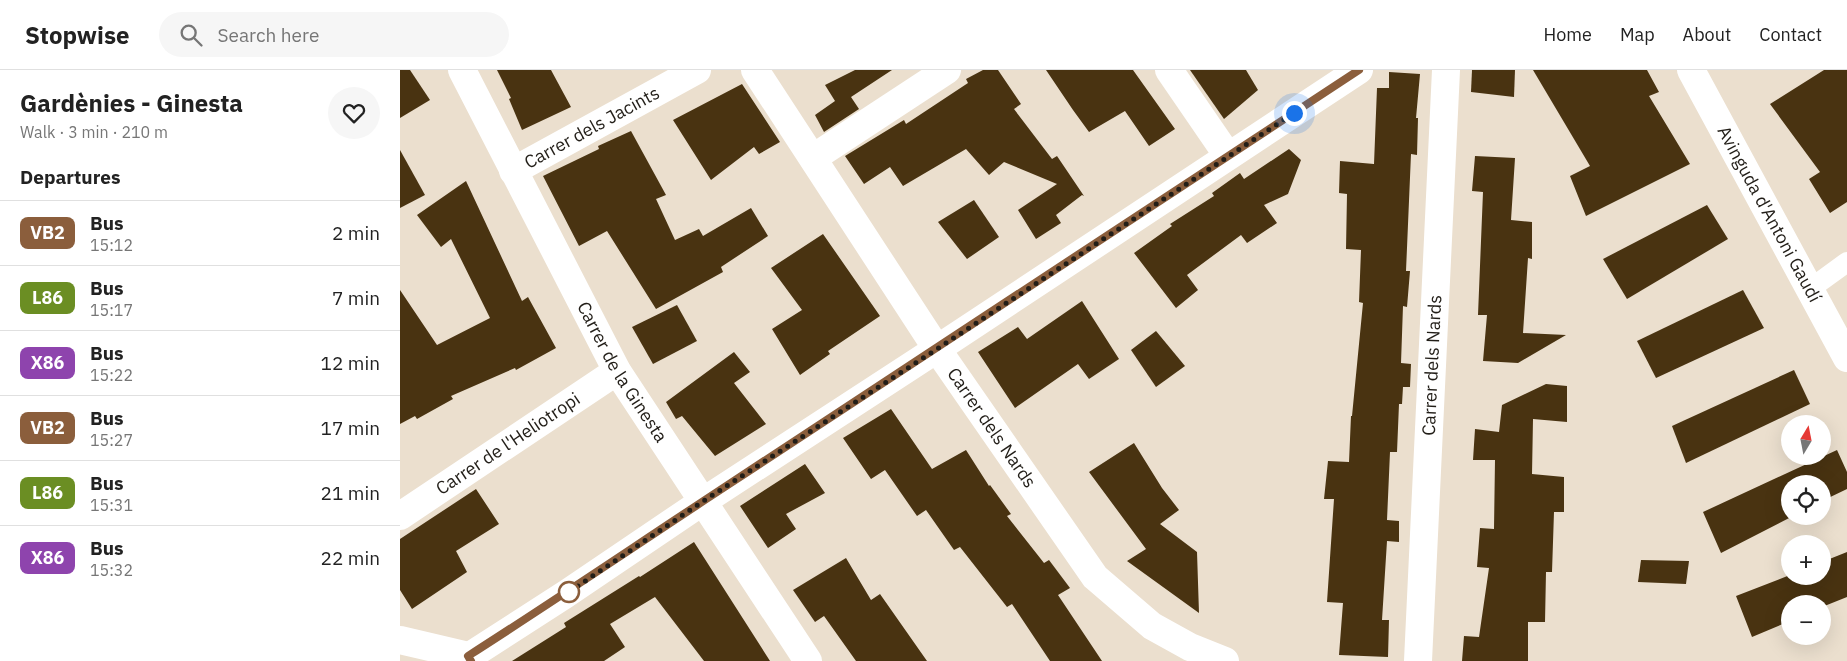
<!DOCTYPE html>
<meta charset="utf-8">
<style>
:root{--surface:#fff;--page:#f6f6f6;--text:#222;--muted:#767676;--line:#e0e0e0}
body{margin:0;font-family:"IBM Plex Sans",sans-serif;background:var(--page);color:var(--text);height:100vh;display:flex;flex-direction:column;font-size:19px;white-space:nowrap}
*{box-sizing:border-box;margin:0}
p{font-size:16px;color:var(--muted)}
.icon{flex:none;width:28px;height:28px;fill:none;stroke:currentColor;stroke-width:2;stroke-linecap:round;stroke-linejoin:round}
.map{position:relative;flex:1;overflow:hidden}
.drawer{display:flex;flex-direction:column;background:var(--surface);width:400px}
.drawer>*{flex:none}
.badge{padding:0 10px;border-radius:8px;font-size:18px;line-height:32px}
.needle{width:32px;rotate:10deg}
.fabs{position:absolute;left:1381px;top:345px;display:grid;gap:10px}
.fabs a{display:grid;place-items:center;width:50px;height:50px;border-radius:50%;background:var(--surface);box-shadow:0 5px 20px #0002;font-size:25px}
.you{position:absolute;width:25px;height:25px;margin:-12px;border:4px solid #fff;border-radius:50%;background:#1a73e8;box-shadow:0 0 0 8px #1a73e833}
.map>.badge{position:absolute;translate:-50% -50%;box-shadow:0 0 0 2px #fff}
h2{padding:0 20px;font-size:19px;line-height:45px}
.round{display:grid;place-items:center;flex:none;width:52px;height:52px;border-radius:26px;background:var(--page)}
.head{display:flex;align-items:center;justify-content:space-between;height:85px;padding:0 20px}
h1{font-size:24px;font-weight:700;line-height:38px}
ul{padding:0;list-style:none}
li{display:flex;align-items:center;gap:15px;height:65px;padding:0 20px;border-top:1px solid var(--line)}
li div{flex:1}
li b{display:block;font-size:19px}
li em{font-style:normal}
li .badge{min-width:55px;font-weight:700;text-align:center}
header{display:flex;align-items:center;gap:30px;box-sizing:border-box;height:70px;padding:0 25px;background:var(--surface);border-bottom:1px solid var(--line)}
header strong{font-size:24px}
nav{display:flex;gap:28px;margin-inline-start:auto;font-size:18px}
.search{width:350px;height:45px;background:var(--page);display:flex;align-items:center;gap:12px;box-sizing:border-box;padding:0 18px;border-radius:28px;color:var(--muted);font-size:19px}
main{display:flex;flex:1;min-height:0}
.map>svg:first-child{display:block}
</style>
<header>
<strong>Stopwise</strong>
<div class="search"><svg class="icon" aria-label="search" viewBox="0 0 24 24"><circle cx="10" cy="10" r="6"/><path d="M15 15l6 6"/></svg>Search here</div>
<nav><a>Home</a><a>Map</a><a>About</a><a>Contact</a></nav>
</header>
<main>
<section class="drawer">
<div class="head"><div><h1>Gardènies - Ginesta</h1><p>Walk · 3 min · 210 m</p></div><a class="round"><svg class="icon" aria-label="heart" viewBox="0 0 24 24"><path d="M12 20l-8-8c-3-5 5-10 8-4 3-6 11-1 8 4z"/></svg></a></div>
<h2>Departures</h2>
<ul>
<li><span class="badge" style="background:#8b5e3c;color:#fff">VB2</span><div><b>Bus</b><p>15:12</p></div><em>2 min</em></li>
<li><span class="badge" style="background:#6b8e23;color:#fff">L86</span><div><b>Bus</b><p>15:17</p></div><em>7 min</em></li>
<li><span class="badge" style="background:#8e44ad;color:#fff">X86</span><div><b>Bus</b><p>15:22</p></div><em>12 min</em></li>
<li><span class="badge" style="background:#8b5e3c;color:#fff">VB2</span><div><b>Bus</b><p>15:27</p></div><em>17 min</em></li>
<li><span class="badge" style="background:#6b8e23;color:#fff">L86</span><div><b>Bus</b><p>15:31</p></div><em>21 min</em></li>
<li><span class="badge" style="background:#8e44ad;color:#fff">X86</span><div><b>Bus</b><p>15:32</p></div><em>22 min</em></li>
</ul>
</section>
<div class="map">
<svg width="1447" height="591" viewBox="0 0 1447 591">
<rect width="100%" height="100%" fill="#ebdfce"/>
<g fill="#493311">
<polygon points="0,0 10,0 30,30 0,48"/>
<polygon points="97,0 151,0 171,37 122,60 109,29 111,28"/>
<polygon points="455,0 492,0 451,27 459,39 424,62 415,45 435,31 425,15"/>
<polygon points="583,0 598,0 621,34 614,39 652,89 657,86 684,126 682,125 656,145 661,153 636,169 618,140 657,114 604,92 589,105 566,79 503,116 490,97 464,114 445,86 504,50 506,54 568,13 566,9"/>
<polygon points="646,0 733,0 775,59 749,76 725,41 689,62 673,40"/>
<polygon points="790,0 846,0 858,20 824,49"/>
<polygon points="1072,0 1115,0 1114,27 1071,22"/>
<polygon points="1133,0 1247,0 1259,22 1249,26 1290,94 1186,146 1170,106 1190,96"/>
<polygon points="1424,0 1447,0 1447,132 1430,143 1409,109 1420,102 1370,34"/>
<polygon points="989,2 1020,4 1016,48 1018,48 1017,85 1011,84 1006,201 1010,201 1007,237 1003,236 1001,293 1011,294 1010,317 1003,317 1002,334 999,334 997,382 990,382 987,450 999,451 999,472 987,471 982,550 989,550 988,587 939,585 943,533 927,532 934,429 924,429 928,391 949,392 951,346 952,346 963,233 959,232 961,180 946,179 947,124 939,123 940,91 974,94 977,18 989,18"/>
<polygon points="342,14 380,72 359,84 354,77 311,110 273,50"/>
<polygon points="231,61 266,125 256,129 275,170 299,159 303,166 351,138 368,166 321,197 323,202 256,239 207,161 179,176 143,106 199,79 198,76"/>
<polygon points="889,79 901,90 888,124 864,135 877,153 847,173 841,165 787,205 798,220 776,238 734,183 772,156 770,154 814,126 812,123 840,103 844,109"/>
<polygon points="0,80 25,125 0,138"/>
<polygon points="1075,86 1115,88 1111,150 1132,152 1132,189 1128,188 1123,263 1166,265 1118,293 1083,291 1087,245 1078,245 1083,122 1072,121"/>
<polygon points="66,111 122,231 128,227 156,278 116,300 115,298 51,326 53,329 17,349 15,346 0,354 0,220 37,275 90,248 51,169 41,177 17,145"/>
<polygon points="574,130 599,167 567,189 538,152"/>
<polygon points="1307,135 1328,169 1227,229 1203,189"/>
<polygon points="423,164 480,246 428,281 430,284 400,305 372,259 402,240 371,198"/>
<polygon points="1343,220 1364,258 1256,308 1237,271"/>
<polygon points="682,231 719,289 689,309 678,294 615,338 578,282 618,257 627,269"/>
<polygon points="277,235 297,271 253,294 232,257"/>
<polygon points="756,261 785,296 756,317 731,280"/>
<polygon points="334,282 350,302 334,313 366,354 315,386 282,346 276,349 266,332"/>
<polygon points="1394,300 1410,334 1286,393 1272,356"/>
<polygon points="1146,314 1167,316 1167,352 1133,349 1132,404 1164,407 1164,442 1154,442 1152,502 1146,502 1145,552 1128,552 1128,591 1062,591 1064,566 1079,567 1089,498 1077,497 1080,458 1094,459 1095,390 1073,390 1075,359 1099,362 1102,335"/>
<polygon points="491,339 532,399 566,380 589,416 590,415 611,444 607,446 644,493 649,490 670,518 658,525 702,591 650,591 612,534 607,537 560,477 554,480 526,440 517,446 485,400 471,409 443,368"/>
<polygon points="734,373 762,418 779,440 760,454 797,482 799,543 727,491 746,479 689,402"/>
<polygon points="1437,380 1447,402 1447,419 1422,431 1422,414 1390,414 1390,446 1393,446 1321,483 1303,442"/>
<polygon points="405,394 425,423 386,444 396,459 368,478 340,436"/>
<polygon points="76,419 99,454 56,481 67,502 12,539 0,520 0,469"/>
<polygon points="294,472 370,591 304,591 255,527 210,554 225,577 204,591 112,591 166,557 164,553 239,506 240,507"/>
<polygon points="1447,482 1447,527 1422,537 1422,534 1390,534 1390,551 1352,567 1336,526 1390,505 1390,506 1422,506 1422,492"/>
<polygon points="446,488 471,530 480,524 527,591 456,591 424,546 415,552 393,520"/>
<polygon points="1241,490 1289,491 1286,514 1238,512"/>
</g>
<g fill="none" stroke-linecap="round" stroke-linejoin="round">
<polyline stroke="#fff" stroke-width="20" points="1410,219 1447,192"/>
<g stroke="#fff" stroke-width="28">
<path id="s1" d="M62 0 217 301 408 591"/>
<path id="s2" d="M355 0 537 279 695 507 752 556 790 577 825 591"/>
<polyline points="769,0 828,86"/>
<path id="s3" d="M1291 0 1447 288"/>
<polyline points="413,88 547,0"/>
<path id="s4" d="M113 101 297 0"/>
<path id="s5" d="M0 446 217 301"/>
<polyline points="0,570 68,586"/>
<polyline points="62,591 166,524 302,432 537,279 959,0"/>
<path id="s6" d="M1018 591 1046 0"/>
</g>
</g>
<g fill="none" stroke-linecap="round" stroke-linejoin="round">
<g stroke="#fff" stroke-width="11">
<path id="line" d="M71 591 68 586C151 533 232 478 314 424 530 283 745 142 959 0"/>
</g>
<use href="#line" stroke="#8b5e3c" stroke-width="8"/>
<polyline stroke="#221e18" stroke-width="5" stroke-dasharray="0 9" points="169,522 166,524 302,432 537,279 894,43"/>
</g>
<circle fill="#fff" stroke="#8b5e3c" stroke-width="2.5" cx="169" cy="522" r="10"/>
<g text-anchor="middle" stroke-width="5" stroke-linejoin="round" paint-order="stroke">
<g font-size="18" fill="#221e18" stroke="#f8ecdb">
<text dy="6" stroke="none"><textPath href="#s4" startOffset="90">Carrer dels Jacints</textPath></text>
<text dy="6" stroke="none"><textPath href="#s3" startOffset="164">Avinguda d'Antoni Gaudí</textPath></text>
<text dy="6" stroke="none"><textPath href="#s6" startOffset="296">Carrer dels Nards</textPath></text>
<text dy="6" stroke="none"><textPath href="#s1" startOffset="342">Carrer de la Ginesta</textPath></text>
<text dy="6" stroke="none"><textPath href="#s2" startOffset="429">Carrer dels Nards</textPath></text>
<text dy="6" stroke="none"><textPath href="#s5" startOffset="130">Carrer de l'Heliotropi</textPath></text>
</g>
</g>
</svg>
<div class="fabs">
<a><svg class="needle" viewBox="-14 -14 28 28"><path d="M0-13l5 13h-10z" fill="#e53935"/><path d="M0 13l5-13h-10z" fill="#767676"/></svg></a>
<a><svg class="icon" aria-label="locate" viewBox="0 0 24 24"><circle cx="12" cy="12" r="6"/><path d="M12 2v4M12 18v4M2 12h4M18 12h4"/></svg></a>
<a>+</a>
<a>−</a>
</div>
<div class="you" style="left:894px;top:43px"></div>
</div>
</main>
